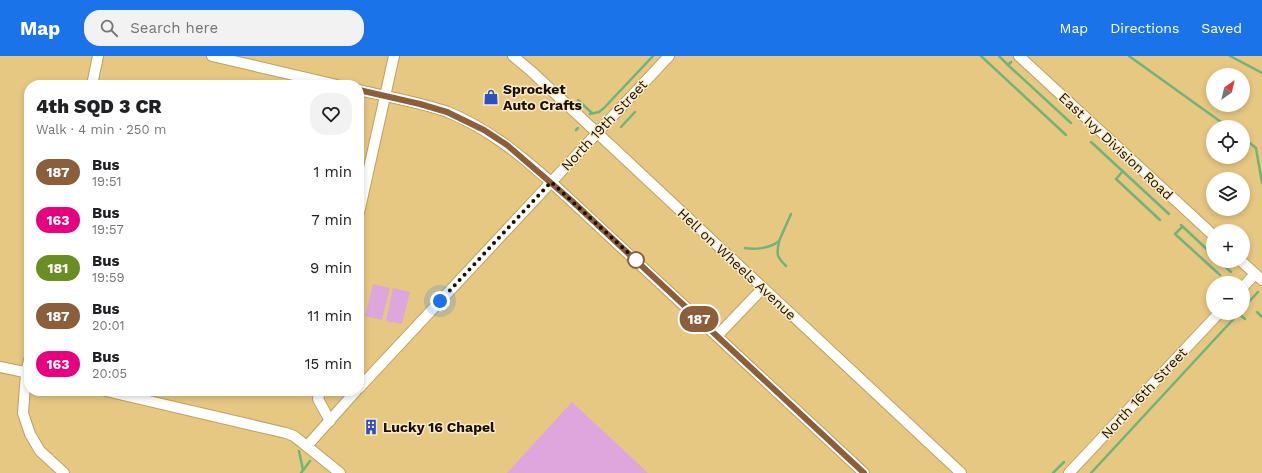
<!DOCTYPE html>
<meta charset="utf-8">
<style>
:root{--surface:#fff;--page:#f2f2f2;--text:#202124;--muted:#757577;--accent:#1a73e8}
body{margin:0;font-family:"Work Sans",sans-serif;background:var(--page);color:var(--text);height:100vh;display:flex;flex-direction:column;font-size:15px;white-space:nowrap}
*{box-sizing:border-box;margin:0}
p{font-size:13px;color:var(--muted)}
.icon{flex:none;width:22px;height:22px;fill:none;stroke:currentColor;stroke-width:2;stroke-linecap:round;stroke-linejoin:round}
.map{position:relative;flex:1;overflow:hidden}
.drawer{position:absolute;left:24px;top:24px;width:340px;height:316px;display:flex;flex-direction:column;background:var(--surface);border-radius:16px;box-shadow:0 2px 6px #0003}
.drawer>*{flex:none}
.badge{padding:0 8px;border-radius:13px;font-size:14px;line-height:26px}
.needle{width:26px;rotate:34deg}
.fabs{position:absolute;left:1206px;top:12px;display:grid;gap:8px}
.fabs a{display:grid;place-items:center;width:44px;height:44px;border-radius:50%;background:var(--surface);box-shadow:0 2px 6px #0003;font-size:20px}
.you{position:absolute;width:20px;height:20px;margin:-10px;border:3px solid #fff;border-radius:50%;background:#1a73e8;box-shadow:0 0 0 6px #1a73e833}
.map>.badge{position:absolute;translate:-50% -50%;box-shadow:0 0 0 2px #fff}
.round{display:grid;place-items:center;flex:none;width:42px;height:42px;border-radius:16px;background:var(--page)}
.overview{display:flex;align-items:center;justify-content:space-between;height:68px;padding:0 12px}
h1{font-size:19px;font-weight:800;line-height:30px}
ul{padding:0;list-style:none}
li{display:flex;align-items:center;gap:12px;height:48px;padding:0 12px}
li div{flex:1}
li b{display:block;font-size:15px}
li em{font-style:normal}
li .badge{min-width:44px;font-weight:700;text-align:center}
header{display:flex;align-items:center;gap:24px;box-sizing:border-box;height:56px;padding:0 20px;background:var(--accent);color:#fff}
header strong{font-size:19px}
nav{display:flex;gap:22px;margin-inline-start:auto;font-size:14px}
.search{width:280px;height:36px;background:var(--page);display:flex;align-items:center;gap:10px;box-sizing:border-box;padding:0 14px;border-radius:16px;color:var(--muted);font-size:15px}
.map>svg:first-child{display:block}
</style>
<header>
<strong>Map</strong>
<div class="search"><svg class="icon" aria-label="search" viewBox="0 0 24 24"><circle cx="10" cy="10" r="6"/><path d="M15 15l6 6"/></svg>Search here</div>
<nav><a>Map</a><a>Directions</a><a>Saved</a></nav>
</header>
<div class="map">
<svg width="1262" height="417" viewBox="0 0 1262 417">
<rect width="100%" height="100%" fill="#e6c883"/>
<g fill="#dea6dd">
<polygon points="373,228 390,232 382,264 365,260"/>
<polygon points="393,232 410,236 402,268 386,265"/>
<polygon points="572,346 648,417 507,417"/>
</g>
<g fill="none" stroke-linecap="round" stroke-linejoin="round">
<g stroke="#71b378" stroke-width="2.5">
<polyline points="981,0 1066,79"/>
<polyline points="999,0 1008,9 1011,6"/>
<polyline points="1129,0 1228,71"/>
<polyline points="1230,0 1262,17"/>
<polyline points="1008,9 1071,67"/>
<polyline points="578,44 592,57"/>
<polyline points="590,58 599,56 604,52 653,0"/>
<polyline points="621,71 635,56"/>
<polyline points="576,74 578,72"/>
<polyline points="1243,82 1256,92 1262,127"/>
<polyline points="1091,86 1169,158"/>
<polyline points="1123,115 1116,123 1160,164"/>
<polyline points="1181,169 1213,199"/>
<polyline points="1182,171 1175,178 1220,219"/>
<path d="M779 186C776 199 777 201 786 210"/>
<path d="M745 192C755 194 771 192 779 185L791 158"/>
<polyline points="1219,205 1231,216"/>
<polyline points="1243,252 1258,236"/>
<polyline points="1257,256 1262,261"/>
<polyline points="1238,257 1245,263"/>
<polyline points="299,395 303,414"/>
<polyline points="301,417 310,405"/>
<polyline points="1053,417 1064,406"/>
<polyline points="1091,417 1239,257"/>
</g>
<g stroke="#bea15d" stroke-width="12">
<g id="minor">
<polyline points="212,0 337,29"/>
<polyline points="513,0 531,15 961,417"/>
<polyline points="1019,0 1213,179"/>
<polyline points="92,29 98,0"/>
<path d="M359 34C388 41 419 46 448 56 487 72 519 98 551 126L864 417"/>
<polyline points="359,157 394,0"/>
<polyline points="1241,205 1262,224"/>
<polyline points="1243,231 1255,218"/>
<polyline points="717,280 763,232"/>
<polyline points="29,304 26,317 23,357 30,378 40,395 64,417"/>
<polyline points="0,311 29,317"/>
<polyline points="359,332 669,0"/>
<polyline points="106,335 286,377 294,380 340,417"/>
<polyline points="320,335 318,343 330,365"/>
<polyline points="307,390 356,335"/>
<polyline points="1069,417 1219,257"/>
</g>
</g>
<use href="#minor" stroke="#fff" stroke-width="10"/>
</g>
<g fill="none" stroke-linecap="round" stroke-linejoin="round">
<g stroke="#fff" stroke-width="9">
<polyline id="line" points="359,34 420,48 447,56 484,74 507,89 572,145 864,417"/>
</g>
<use href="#line" stroke="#8b5e3c" stroke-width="6"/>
<polyline stroke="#1b1000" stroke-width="4" stroke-dasharray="0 7.2" points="440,245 551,126 636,204"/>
</g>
<defs>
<g id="shop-bare" transform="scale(1.2)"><path d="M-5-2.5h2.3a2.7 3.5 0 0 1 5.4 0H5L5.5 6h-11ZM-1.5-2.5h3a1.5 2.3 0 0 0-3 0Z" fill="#2e4fbf" stroke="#f9eac9" stroke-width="2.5" paint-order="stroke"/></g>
<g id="building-bare" transform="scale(1.2)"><path d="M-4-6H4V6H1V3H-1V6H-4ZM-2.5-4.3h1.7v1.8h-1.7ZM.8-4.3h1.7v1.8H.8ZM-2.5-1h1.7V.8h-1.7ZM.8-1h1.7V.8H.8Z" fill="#2e4fbf" stroke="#f9eac9" stroke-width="2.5" paint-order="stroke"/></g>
</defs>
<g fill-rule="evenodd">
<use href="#shop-bare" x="491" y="41"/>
<use href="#building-bare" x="371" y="371"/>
</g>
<circle fill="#fff" stroke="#8b5e3c" stroke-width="2" cx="636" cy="204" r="8"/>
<g text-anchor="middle" stroke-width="3" stroke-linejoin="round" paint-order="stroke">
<g font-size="14" font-weight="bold" fill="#1b1000" stroke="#f9eac9" text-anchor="start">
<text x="503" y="38">Sprocket<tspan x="503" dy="16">Auto Crafts</tspan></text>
<text x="383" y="376">Lucky 16 Chapel</text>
</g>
<g font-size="14" fill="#1b1000" stroke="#f9eac9">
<text transform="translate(604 69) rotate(-47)" y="5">North 19th Street</text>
<text transform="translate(1116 90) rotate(43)" y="5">East Ivy Division Road</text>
<text transform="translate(737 208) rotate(43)" y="5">Hell on Wheels Avenue</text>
<text transform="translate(1144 337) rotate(-47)" y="5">North 16th Street</text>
</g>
</g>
</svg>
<div class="fabs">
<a><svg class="needle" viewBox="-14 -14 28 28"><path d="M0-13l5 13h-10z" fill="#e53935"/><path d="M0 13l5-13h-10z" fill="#757577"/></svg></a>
<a><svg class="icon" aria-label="locate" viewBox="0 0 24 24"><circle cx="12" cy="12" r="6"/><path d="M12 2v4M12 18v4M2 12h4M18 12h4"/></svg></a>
<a><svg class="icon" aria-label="layers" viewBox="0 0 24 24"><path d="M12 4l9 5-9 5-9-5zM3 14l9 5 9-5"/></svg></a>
<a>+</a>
<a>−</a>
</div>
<div class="you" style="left:440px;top:245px"></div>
<b class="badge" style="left:699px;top:263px;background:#8b5e3c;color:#fff">187</b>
<section class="drawer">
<div class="overview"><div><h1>4th SQD 3 CR</h1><p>Walk · 4 min · 250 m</p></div><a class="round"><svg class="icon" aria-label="heart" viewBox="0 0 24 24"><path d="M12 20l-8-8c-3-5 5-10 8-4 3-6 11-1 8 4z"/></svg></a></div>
<ul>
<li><span class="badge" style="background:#8b5e3c;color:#fff">187</span><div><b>Bus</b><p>19:51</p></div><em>1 min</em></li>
<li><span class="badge" style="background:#e6007e;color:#fff">163</span><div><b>Bus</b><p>19:57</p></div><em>7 min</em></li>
<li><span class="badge" style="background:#6b8e23;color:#fff">181</span><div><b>Bus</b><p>19:59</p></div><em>9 min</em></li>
<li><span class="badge" style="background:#8b5e3c;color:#fff">187</span><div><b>Bus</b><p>20:01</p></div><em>11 min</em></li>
<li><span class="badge" style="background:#e6007e;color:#fff">163</span><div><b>Bus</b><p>20:05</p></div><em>15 min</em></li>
</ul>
</section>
</div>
